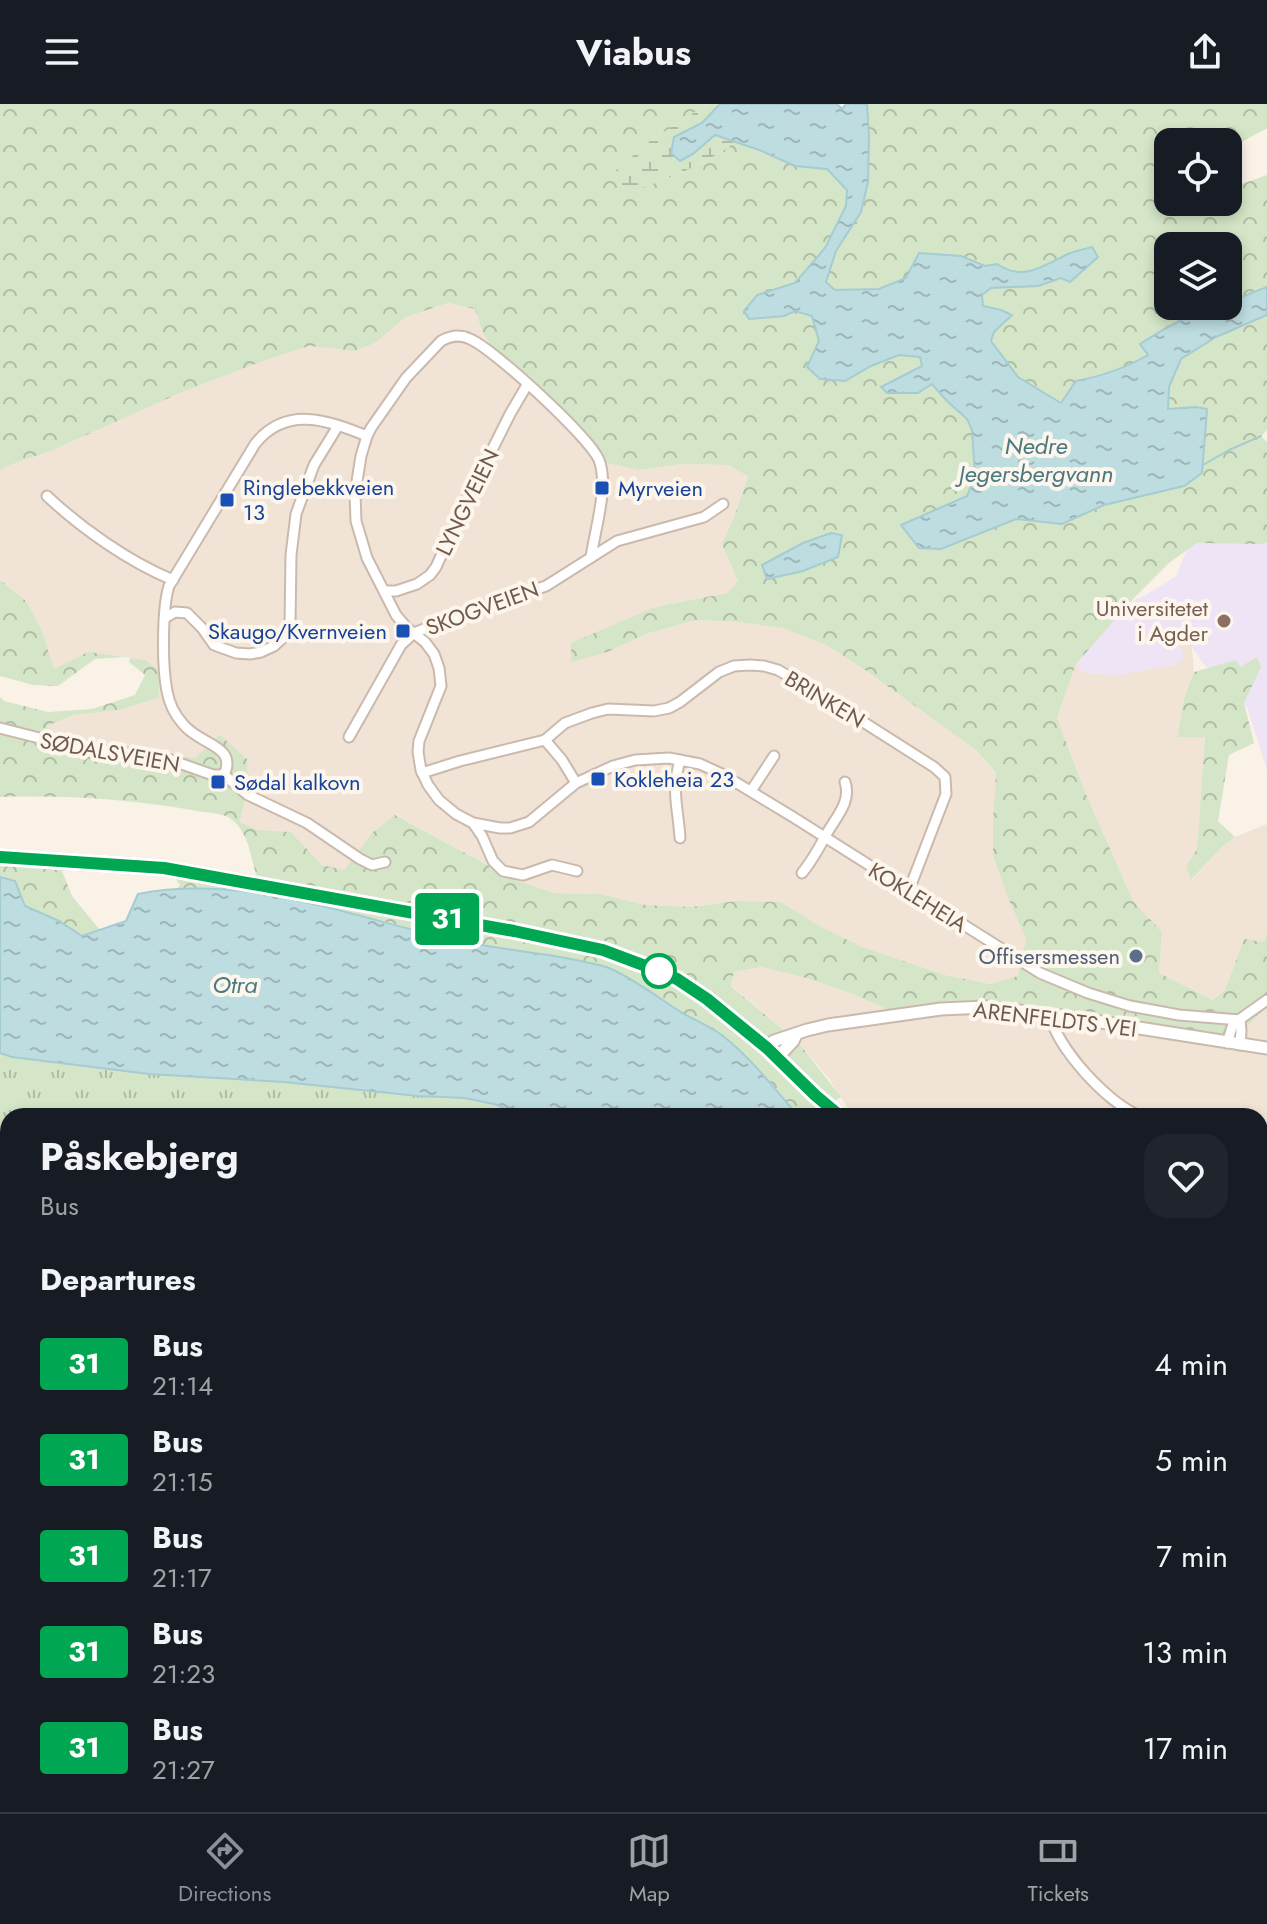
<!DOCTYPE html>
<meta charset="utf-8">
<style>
:root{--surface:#171b24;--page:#20242c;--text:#f1f3f6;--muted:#9ea1a6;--line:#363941;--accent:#8c9099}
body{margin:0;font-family:Jost,sans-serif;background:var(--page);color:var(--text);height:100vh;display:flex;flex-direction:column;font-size:30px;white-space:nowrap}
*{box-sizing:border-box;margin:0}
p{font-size:26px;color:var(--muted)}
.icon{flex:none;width:44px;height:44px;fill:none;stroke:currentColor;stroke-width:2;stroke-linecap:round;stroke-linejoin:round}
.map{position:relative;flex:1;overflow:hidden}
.side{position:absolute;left:0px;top:1004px;width:1268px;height:704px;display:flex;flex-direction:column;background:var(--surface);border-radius:24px 24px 0 0;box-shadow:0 4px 12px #0003}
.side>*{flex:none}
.badge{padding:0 16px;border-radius:6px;font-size:28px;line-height:52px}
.buttons{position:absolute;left:1154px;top:24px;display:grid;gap:16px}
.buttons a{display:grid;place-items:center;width:88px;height:88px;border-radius:16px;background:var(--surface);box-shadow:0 4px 12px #0003;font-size:40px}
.map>.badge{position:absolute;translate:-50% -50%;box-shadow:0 0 0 4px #fff}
h2{padding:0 40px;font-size:30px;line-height:72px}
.round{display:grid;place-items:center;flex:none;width:84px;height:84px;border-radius:24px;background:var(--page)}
.overview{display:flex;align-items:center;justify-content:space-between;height:136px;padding:0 40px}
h1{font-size:38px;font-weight:700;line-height:60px}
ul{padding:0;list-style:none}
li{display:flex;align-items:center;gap:24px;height:96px;padding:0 40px}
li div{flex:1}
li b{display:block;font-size:30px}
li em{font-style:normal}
li .badge{min-width:88px;font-weight:700;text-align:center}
header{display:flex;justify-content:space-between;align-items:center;height:104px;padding:0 40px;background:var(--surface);font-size:36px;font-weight:700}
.tabs{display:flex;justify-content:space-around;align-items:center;height:112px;border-top:2px solid var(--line);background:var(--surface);font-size:22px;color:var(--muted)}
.tabs a{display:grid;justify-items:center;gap:4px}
.tabs .current{color:var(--accent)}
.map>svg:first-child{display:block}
</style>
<header><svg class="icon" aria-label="menu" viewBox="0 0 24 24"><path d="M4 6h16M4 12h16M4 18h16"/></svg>Viabus<svg class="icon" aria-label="share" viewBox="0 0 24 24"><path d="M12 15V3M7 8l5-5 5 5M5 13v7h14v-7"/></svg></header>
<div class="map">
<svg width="1267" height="1708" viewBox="0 0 1267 1708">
<defs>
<pattern id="forest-crowns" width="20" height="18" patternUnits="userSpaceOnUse" patternTransform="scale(2)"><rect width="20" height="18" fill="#d4e6c7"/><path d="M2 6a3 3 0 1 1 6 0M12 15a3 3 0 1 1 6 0" fill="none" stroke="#b0bda4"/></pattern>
<pattern id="wetland-marsh" width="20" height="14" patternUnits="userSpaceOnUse" patternTransform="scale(2)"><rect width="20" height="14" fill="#d4e6c7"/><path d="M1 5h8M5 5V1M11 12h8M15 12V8" fill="none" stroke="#b0bda4"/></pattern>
<pattern id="park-tufts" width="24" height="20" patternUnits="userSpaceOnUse" patternTransform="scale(2)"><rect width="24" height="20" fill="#d4e6c7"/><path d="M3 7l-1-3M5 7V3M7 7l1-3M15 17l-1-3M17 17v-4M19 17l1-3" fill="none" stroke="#b0bda4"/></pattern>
<pattern id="water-ripples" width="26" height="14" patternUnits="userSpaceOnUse" patternTransform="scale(2)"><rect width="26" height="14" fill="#bddde1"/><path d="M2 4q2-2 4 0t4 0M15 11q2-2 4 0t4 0" fill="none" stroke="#9eb6b9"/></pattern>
</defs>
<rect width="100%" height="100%" fill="#faf2e7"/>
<g fill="#f1e4d6">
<polygon points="448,199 475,205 483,230 639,366 682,360 728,361 748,371 734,413 722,440 738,478 727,489 655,503 607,548 649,529 694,516 740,518 783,524 826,541 865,566 976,646 996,670 993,715 1008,794 1026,835 1018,872 990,880 945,871 860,842 818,821 781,798 736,797 691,803 646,801 600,790 554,789 515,776 396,711 372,729 344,766 322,761 291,728 258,726 240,718 248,682 195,654 144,646 93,644 50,635 47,622 75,611 120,606 158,594 146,556 88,548 54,566 41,524 26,497 0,476 0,367 10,361 53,346 180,289 266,256 309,242 355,247 375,239 406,213"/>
<polygon points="1123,507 1189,508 1194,568 1184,594 1177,632 1205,632 1197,745 1186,762 1192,776 1222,743 1235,733 1267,720 1267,828 1264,838 1244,835 1225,886 1213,896 1159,869 1162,828 1133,797 1085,688 1057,614 1076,560"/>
<polygon points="762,863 806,874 850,889 893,908 1247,923 1267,902 1267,1261 1260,1257 1260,1012 853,1012 829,975 799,939 731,881 734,868"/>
</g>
<polygon fill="#efe3f6" points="1267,381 1267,666 1247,603 1202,558 1186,534 1181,543 1184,554 1175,561 1112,572 1081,568 1073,548 1110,507 1146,491 1176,472 1194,428"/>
<g fill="url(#forest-crowns)" fill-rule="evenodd">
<path d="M0 0H708L650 37 615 67 618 80 634 87C670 73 705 61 735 38L795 62 827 65 847 86 846 101 825 144 795 179 757 191 744 207 749 215 784 212 795 207 812 212 819 237 807 263 821 275 845 277 871 262 899 251 920 253 922 261 881 284 887 289H918L931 279 946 296 967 315 972 326 975 372 967 392 902 421 919 444 941 445 1016 415 1062 420 1104 401 1184 382 1202 369 1207 306 1196 303 1168 305 1169 283 1181 255 1216 233 1267 211V326L1261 332 1267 338V438L1261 440 1197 439 1170 458 1133 495 1076 560 1057 614 1085 688 1133 797 1162 828 1159 869 1213 896 1225 886 1244 835 1264 838 1267 828V902L1247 923 1216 933 1124 924 1077 917 893 908 850 889 806 874 762 863 734 868 731 882 799 939 841 993 814 1012H798L754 962 722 932 686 912 648 886 608 864 562 853 473 840 340 806 251 789 205 785H177L180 781 171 768 120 760 81 758 62 767 72 792 100 826 82 832 59 817 25 802 15 777 0 773V753L137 760 246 776 257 773C251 754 248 724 228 713 221 709 201 708 192 706 128 695 65 691 0 693V593L4 597 48 608 92 605 135 591 145 571 129 558 130 554 146 556 161 569 158 594 120 606 74 611 47 622 50 635 93 644 144 646 195 654 220 631 247 655 248 682 240 718 258 726 291 728 322 761 344 766 372 729 395 711 515 776 554 789 600 790 646 801 691 803 736 797 781 798 818 821 860 842 945 871 990 880 1018 872 1026 835 1008 794 993 751V715L996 669 976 646 865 566 826 541 783 524 739 518 695 516 649 529 607 548 571 558V539L655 503 727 489 738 478 722 440 734 413 748 372 728 361 682 360 639 366 608 359 509 264 483 230 475 205 448 199 406 213 375 239 355 247 309 242 266 256 180 289 53 346 10 361 0 367ZM831 429 842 431 838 453 803 467 767 474 762 460 803 439Z"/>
<path d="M867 0H1267V24L1238 40 1228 48V38H1168V98H1228V85L1267 71V183L1228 198V142H1168V202H1217L1168 223 1140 240 1148 251 1132 261 1076 277 1062 299 1018 273 991 236 1001 206 983 202 982 191 991 184 1038 182 1062 174 1071 148C1045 161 1025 179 997 160L985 162 961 152 920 149 906 174 879 185 835 186 826 178 836 147 861 108 868 78 869 31Z"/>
<polygon points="0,476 26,497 41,524 54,565 88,548 126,553 95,555 58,582 33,581 0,572"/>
<polygon points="1257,553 1261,563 1244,599 1254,639 1229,651 1218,717 1235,733 1222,743 1191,776 1186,762 1197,745 1205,633 1177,633 1184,594 1194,568 1236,556 1240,563"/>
</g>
<path fill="url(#wetland-marsh)" d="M708 0H720L702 19 675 33 693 50 715 31 735 38C705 61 669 74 634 87L618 80 615 67 650 37Z"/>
<polygon fill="url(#park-tufts)" points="0,879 609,1012 8,1012 8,1700 1260,1700 1260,1442 1267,1445 1267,1708 0,1708"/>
<g fill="url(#water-ripples)" stroke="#a5ccd2" stroke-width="2">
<path d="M720 0H837L842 5 846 0H867L869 31 868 78 861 108 836 147 826 178 835 186 879 185 906 174 919 149 961 152 985 162 997 160C1024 178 1042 162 1068 150 1075 147 1084 145 1092 143L1098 153 1070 178 1061 174 1038 182 991 184 982 191 983 202 1001 206 1012 211 994 228 991 237 1018 273 1061 299 1076 277C1101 272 1126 264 1148 251L1140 240C1162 226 1201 202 1228 202V198L1267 183V211L1216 233 1181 255 1169 283 1168 305 1196 303 1207 305 1202 369 1184 382 1104 401 1062 420 1016 415 941 445 919 444 901 421 967 392 975 372 972 326 967 315 946 296 932 280 918 289H887L881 283 922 262 920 253 899 251 871 262 845 277 820 275 807 263 819 237 812 212 795 207 784 212 749 215 744 207 757 191 795 179 825 144 846 102 847 86 827 65 795 62 759 46 715 31 693 50 680 57 671 49 674 33 702 19Z"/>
<polygon points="831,429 842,431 838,453 803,467 767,475 762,461 803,439"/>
<path d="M0 773 15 777 25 802 59 817 82 832 126 817 138 790C251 768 362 818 471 839 509 847 547 849 585 858 593 860 601 861 609 864 632 874 655 891 676 905 691 915 709 921 723 932 751 954 775 985 798 1012H518L498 1001 465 994 418 992 284 978 149 970 12 953 0 949Z"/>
<polygon points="1260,1345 1267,1348 1267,1494 1260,1490"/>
</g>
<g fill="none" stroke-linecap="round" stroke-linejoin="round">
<polyline stroke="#a5ccd2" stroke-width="2" points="1203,361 1229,346 1261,332"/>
<g stroke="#cabaae" stroke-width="13">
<g id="minor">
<path d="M47 392C81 424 129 458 173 476"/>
<path d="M591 453C595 426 609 381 599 356 589 333 494 245 470 235 460 230 450 232 441 237L406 274 371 324 367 332 361 352 355 390 356 417 367 454 396 511 407 524 425 538 434 550 439 564 441 582 419 637 418 648 421 666 428 681 439 696 456 710 473 719 500 724H510L529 718 576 679 613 662 635 656 669 654 700 660 722 670 793 713 1040 869 1088 889 1130 902 1179 911 1240 916"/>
<polyline points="385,487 396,487 417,480 430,471 436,463 460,410 510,310 527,281"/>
<polyline points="165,514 175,508 187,509 202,524 214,541 236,549 250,550 261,548 274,542 284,533 290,520 291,451 296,410 314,361 338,322"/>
<polyline points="0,624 71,642 165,654 213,671 224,671 248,691 307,719 360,755 372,761 385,758"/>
<polyline points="349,633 401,541 414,529 461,510 546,482 617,437 704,413 723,400"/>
<polyline points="545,636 562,656 576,679"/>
<path d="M680 656C671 689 678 702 680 734"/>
<polyline points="422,669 460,657 545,636 565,619 592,609 608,605 654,607 669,604 680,598 719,568 734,562 750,561 764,562 778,566 824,593 934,663 945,673 946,690 909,786"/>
<path d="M224 671C238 641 199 641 183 620 175 611 169 599 167 587 162 563 162 504 169 482L255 340C286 301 327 316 367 332"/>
<polyline points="751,687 774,652"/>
<polyline points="473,719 482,732 493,757 503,767 523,771 552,761 577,767"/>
<path d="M802 769C812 757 819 744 826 731 835 714 852 698 845 678"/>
<path d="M1050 911C1057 944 1108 1000 1140 1012"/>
<polyline points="1240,916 1241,927 1240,941"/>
<polyline points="1227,939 1233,920 1267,896"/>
<polyline points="1260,1028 1267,1029"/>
<polyline points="1089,1700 1100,1708"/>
<polyline points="951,1708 954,1700"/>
</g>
</g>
<g stroke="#cabaae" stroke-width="15">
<g id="tertiary">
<polyline points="767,944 774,937 807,926 828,921 941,905 986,903 1069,913 1267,944"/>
<polyline points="777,954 793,937 796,931"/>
<polyline points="1260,1530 1267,1533"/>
<polyline points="1260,1696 1267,1698"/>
<polyline points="1197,1700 1198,1700"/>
</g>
</g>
<g stroke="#d7d1cd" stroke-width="18">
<g id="primary">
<polyline points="0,753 164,764 514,827 603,846 659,867 677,875 707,895 767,944 815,991 840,1012"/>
<polyline points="1260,1185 1267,1187"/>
</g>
</g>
<use href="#minor" stroke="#fff" stroke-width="9"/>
<use href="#tertiary" stroke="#fff" stroke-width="11"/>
<use href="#primary" stroke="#f1d4a6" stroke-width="14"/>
</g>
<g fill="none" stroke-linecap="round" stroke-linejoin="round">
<g stroke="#fff" stroke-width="18">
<polyline id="line" points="0,753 164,764 514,827 603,846 659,867 677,875 707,895 767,944 815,991 840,1012"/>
</g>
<use href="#line" stroke="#00a651" stroke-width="12"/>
</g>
<g fill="#1a4fb4" stroke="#fdf6ed" stroke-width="3">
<rect x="594" y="376" width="16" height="16" rx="4"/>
<rect x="219" y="388" width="16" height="16" rx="4"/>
<rect x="395" y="519" width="16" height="16" rx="4"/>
<rect x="590" y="667" width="16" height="16" rx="4"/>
<rect x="210" y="670" width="16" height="16" rx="4"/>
</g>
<circle fill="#8d6e63" stroke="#fdf6ed" stroke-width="3" cx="1224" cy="517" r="8"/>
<circle fill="#5c6f8a" stroke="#fdf6ed" stroke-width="3" cx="1136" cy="852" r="8"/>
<circle fill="#fff" stroke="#00a651" stroke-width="4" cx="659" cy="867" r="16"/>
<g text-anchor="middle" stroke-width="8" stroke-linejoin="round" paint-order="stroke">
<g font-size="22" fill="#164399" stroke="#fdf6ed" text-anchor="start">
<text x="243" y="391">Ringlebekkveien<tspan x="243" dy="25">13</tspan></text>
<text x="618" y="392">Myrveien</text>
<text x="387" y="535" text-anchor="end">Skaugo/Kvernveien</text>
<text x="614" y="683">Kokleheia 23</text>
<text x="234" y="686">Sødal kalkovn</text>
</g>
<g font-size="22" fill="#705a4e" stroke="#fdf6ed">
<text transform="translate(467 398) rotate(-64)" y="8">LYNGVEIEN</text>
<text transform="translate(482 504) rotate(-20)" y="8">SKOGVEIEN</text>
<text transform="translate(825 595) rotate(31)" y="8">BRINKEN</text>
<text transform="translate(110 648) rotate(10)" y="8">SØDALSVEIEN</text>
<text transform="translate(918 793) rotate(32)" y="8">KOKLEHEIA</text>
<text transform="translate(1055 915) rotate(7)" y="8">ARENFELDTS VEI</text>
</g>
<g font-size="22" fill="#785e54" stroke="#fdf6ed" text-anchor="end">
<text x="1208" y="512">Universitetet<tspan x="1208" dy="25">i Agder</tspan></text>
</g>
<g font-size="22" fill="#4e5e75" stroke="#fdf6ed" text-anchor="end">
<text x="1120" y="860">Offisersmessen</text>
</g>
<g font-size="24" font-style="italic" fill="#4b7981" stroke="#fdf6ed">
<text x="1036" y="350">Nedre<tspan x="1036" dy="28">Jegersbergvann</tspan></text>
<text x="235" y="889">Otra</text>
</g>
</g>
</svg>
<div class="buttons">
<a><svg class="icon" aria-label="locate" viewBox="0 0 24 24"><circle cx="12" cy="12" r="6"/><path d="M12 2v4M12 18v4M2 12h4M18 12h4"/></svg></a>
<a><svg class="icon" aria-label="layers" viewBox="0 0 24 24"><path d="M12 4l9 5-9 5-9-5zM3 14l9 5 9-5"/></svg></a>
</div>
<b class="badge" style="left:447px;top:815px;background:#00a651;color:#fff">31</b>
<section class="side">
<div class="overview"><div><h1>Påskebjerg</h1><p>Bus</p></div><a class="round"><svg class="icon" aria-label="heart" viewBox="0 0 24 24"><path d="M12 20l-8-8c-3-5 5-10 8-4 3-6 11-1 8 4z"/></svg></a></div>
<h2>Departures</h2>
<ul>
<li><span class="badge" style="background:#00a651;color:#fff">31</span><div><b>Bus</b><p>21:14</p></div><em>4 min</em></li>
<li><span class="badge" style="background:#00a651;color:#fff">31</span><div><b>Bus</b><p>21:15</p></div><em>5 min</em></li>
<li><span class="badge" style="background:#00a651;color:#fff">31</span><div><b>Bus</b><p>21:17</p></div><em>7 min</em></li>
<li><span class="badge" style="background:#00a651;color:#fff">31</span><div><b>Bus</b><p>21:23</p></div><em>13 min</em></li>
<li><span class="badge" style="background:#00a651;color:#fff">31</span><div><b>Bus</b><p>21:27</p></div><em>17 min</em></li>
</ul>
</section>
</div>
<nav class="tabs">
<a class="current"><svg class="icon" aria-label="directions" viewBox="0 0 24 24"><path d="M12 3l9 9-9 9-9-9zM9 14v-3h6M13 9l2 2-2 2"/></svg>Directions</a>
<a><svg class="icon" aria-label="map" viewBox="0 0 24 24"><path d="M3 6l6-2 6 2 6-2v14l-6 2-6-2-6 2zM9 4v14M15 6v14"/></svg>Map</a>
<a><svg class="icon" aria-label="tickets" viewBox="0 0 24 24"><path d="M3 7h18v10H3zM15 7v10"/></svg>Tickets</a>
</nav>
